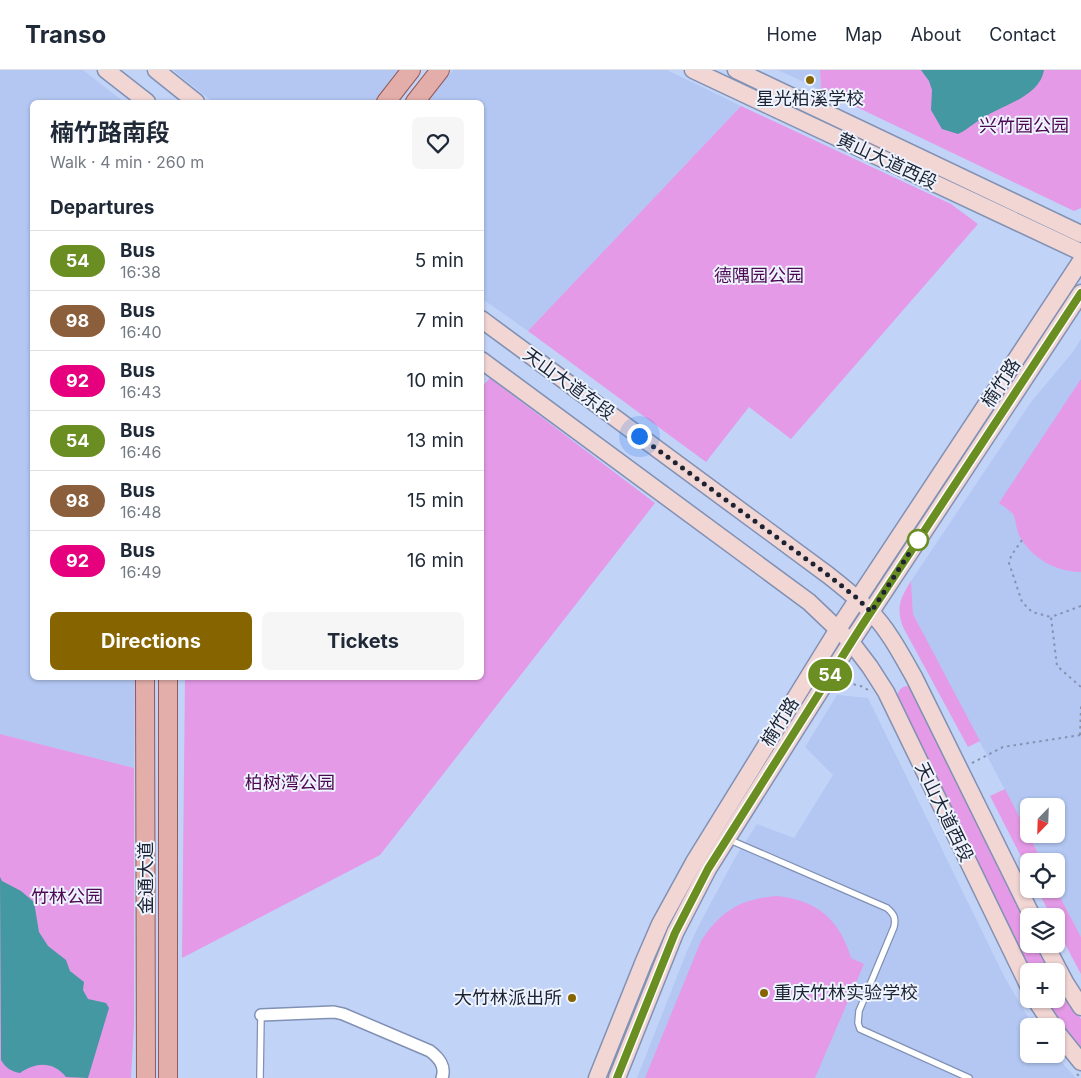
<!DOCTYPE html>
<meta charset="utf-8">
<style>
:root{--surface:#fff;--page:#f6f6f7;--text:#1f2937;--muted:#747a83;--line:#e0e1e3;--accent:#866400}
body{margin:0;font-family:Inter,"Noto Sans SC",sans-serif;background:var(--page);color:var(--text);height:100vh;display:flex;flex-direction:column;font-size:19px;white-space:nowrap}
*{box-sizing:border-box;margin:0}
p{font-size:16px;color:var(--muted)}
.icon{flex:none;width:28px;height:28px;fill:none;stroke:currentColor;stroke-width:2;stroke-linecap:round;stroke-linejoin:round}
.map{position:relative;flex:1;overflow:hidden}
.side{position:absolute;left:30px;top:30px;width:454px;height:580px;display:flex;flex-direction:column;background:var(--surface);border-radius:8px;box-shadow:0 1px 4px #0004}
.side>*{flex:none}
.badge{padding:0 10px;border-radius:16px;font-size:18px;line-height:32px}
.needle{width:32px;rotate:203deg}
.controls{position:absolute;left:1020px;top:728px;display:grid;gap:10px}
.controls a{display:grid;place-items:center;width:45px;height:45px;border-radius:8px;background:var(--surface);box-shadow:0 1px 4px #0004;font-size:25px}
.you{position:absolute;width:25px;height:25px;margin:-12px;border:4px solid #fff;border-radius:50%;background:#1a73e8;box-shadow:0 0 0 8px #1a73e833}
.map>.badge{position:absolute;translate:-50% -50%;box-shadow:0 0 0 2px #fff}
h2{padding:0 20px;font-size:19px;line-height:45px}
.round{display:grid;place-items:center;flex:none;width:52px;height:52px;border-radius:8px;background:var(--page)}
.summary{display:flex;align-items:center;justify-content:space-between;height:85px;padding:0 20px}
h1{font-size:24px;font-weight:700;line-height:38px}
.action{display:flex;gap:10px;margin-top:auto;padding:10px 20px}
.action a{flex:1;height:58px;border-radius:8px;background:var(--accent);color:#fff;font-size:20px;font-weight:700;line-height:58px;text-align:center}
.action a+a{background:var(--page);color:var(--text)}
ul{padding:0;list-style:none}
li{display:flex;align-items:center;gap:15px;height:60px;padding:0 20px;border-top:1px solid var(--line)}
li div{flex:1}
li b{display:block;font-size:19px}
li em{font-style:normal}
li .badge{min-width:55px;font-weight:700;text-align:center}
header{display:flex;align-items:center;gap:30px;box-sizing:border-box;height:70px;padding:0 25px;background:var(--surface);border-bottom:1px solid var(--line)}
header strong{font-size:24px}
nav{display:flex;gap:28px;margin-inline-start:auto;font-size:18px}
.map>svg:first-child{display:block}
</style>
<header>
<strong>Transo</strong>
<nav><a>Home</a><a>Map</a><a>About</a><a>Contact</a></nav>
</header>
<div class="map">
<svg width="1081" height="1008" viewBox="0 0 1081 1008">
<rect width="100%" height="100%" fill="#c2d3f8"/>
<g fill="#b3c7f2" fill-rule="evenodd">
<polygon points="0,0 83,0 124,32 32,32 32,608 135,608 134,698 0,664"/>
<polygon points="173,0 405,0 379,32 213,32"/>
<polygon points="453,0 667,0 741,36 528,261 481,228 481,32 426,32"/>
<polygon points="778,0 820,0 821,20"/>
<path d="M1081 269V867L1056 819V791H1042L913 544 911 511 1031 332 1072 283ZM1029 736H1056V764H1029Z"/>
<polygon points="837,625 868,628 1004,906 1033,956 1029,956 1029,984 1054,984 1076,1008 637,1008 687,881 699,855 736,786 757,754 794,768 833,705 805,677"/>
</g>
<g fill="#e49ae7">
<polygon points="820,0 1081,0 1081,138 1074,141 821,20"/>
<polygon points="741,36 951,134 978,154 791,369 749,337 706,392 528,261"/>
<polygon points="490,308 655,433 380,785 182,888 185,608 481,608 481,318"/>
<path d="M1081 309V502C1056 502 1031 488 1019 465 1016 459 1016 447 1012 443 1008 439 1003 436 999 433Z"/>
<path d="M911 511 913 544 980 671 968 677 903 557C896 537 900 529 911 511Z"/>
<path d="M909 616 913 618 1029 855V874H1038L1051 901H1029L897 626C899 619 902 616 909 616Z"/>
<polygon points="0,664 134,698 134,956 131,1008 0,1008"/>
<polygon points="1005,719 1042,791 1029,791 1029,802 990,726"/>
<polygon points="1037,819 1056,819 1081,867 1081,904 1056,857 1056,846 1051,846"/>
<path d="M777 826C817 830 840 850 851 888L864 894 815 1008H645L701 871C721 841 740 829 777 826Z"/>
<polygon points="1056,911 1081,949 1081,979 1045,929 1056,929"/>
</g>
<g fill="#4498a1">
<path d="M921 0H1044C1040 25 1007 34 988 45 977 50 969 59 958 64L942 59 931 40 932 20 929 11Z"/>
<path d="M0 807 2 811 21 821 34 832 39 862 48 876 66 890 70 901 84 912 83 920 88 929 106 933 109 938 88 1008 66 1007C53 991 36 992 20 1003 10 1001 6 998 1 990Z"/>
</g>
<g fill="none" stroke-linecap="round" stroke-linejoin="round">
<g stroke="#8191b4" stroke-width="8">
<g id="service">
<path d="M730 770 887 838C894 844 896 848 894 857L859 941 858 953 860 959 969 1008"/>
<polyline points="260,1008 261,945"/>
</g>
</g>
<g stroke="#8191b4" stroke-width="14">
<path id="minor" d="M261 945 334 942 343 944 430 981C439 988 446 996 442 1008"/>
</g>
<g stroke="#8191b4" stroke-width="19">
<g id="secondary">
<polyline points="106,0 147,32"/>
<polyline points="156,0 196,32"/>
<polyline points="693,0 1081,182"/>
<polyline points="736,0 1081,164"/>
<path d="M481 249 828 505C842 516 856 527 869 540 888 559 901 584 914 607L1032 846"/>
<polyline points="481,290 809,532 851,572 870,597 886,622 1029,917"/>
<polyline points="1045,874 1065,912 1081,937"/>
<polyline points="1035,929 1053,956"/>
<polyline points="1056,961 1081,992"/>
<polyline points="597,1008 644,891 660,854 694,792 838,559 1081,191"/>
<polyline points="617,1008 675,863 708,799 851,572 1081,223"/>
</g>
</g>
<g stroke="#925a59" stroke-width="20">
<g id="primary">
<polyline points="386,32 411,0"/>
<polyline points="415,32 440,0"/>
<polyline points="145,608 146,1008"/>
<polyline points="168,608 168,1008"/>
</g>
</g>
<g stroke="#8592af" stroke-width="2" stroke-dasharray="2.5 4" stroke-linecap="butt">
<polyline points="1022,470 1011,486 1009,493 1022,532 1032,542 1051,547"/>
<polyline points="1081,536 1051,547 1057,596 1081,617"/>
<path d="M836 622C846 613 857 612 868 620"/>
<polyline points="1080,665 1081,636"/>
<polyline points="972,693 1003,677 1081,665"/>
<polyline points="1077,1004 1081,1008"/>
</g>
<use href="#service" stroke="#fff" stroke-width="5.5"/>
<use href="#minor" stroke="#fff" stroke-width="11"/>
<use href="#secondary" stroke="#f1d6d4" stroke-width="16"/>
<use href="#primary" stroke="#e3ada9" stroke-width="18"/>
</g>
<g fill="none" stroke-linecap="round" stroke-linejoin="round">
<g stroke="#fff" stroke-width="11">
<polyline id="line" points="617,1008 675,863 708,799 861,557 1081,223"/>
</g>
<use href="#line" stroke="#6b8e23" stroke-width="8"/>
<polyline stroke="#1d2331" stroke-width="5" stroke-dasharray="0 9" points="639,366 828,505 858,529 871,542 923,462 918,470"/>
</g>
<g fill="#866400" stroke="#eef4ff" stroke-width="2">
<circle cx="810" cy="10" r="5"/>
<circle cx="764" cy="923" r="5"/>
<circle cx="572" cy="928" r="5"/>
</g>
<circle fill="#fff" stroke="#6b8e23" stroke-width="2.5" cx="918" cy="470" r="10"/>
<g text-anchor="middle" stroke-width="4" stroke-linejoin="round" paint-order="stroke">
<g font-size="18" fill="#1d2331" stroke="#eef4ff">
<text x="810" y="35">星光柏溪学校</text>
<text x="774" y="929" text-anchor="start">重庆竹林实验学校</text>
<text x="562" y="934" text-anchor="end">大竹林派出所</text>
</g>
<g font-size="18" fill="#4e0852" stroke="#eef4ff">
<text x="1024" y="62">兴竹园公园</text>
<text x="759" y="212">德隅园公园</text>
<text x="290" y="719">柏树湾公园</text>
<text x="67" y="833">竹林公园</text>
</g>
<g font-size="18" fill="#1d2331" stroke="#eef4ff">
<text transform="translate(887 91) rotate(25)" y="6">黄山大道西段</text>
<text transform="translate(1001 313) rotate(-57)" y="6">楠竹路</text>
<text transform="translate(569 314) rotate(36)" y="6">天山大道东段</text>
<text transform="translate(780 652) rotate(-58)" y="6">楠竹路</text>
<text transform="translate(944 742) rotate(64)" y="6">天山大道西段</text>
<text transform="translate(146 808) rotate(-90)" y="6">金通大道</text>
</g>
</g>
</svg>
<div class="controls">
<a><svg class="needle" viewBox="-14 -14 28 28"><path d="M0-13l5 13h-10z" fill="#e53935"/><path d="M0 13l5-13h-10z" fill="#747a83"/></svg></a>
<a><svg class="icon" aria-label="locate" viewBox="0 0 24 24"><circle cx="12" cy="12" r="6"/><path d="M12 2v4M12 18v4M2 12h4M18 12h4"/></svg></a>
<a><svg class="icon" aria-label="layers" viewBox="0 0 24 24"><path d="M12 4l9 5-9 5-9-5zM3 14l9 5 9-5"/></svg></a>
<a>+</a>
<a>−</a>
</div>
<div class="you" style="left:639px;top:366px"></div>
<b class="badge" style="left:830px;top:605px;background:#6b8e23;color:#fff">54</b>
<section class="side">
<div class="summary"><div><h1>楠竹路南段</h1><p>Walk · 4 min · 260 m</p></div><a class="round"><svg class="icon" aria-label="heart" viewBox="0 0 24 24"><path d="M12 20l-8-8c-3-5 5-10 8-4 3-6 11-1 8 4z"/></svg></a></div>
<h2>Departures</h2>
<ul>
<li><span class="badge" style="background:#6b8e23;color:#fff">54</span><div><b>Bus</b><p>16:38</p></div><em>5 min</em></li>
<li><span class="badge" style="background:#8b5e3c;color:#fff">98</span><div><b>Bus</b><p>16:40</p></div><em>7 min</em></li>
<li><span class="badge" style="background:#e6007e;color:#fff">92</span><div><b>Bus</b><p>16:43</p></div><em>10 min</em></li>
<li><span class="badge" style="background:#6b8e23;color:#fff">54</span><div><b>Bus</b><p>16:46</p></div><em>13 min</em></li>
<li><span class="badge" style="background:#8b5e3c;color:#fff">98</span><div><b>Bus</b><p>16:48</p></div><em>15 min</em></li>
<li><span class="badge" style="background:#e6007e;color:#fff">92</span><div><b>Bus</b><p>16:49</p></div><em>16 min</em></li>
</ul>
<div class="action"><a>Directions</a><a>Tickets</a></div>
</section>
</div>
